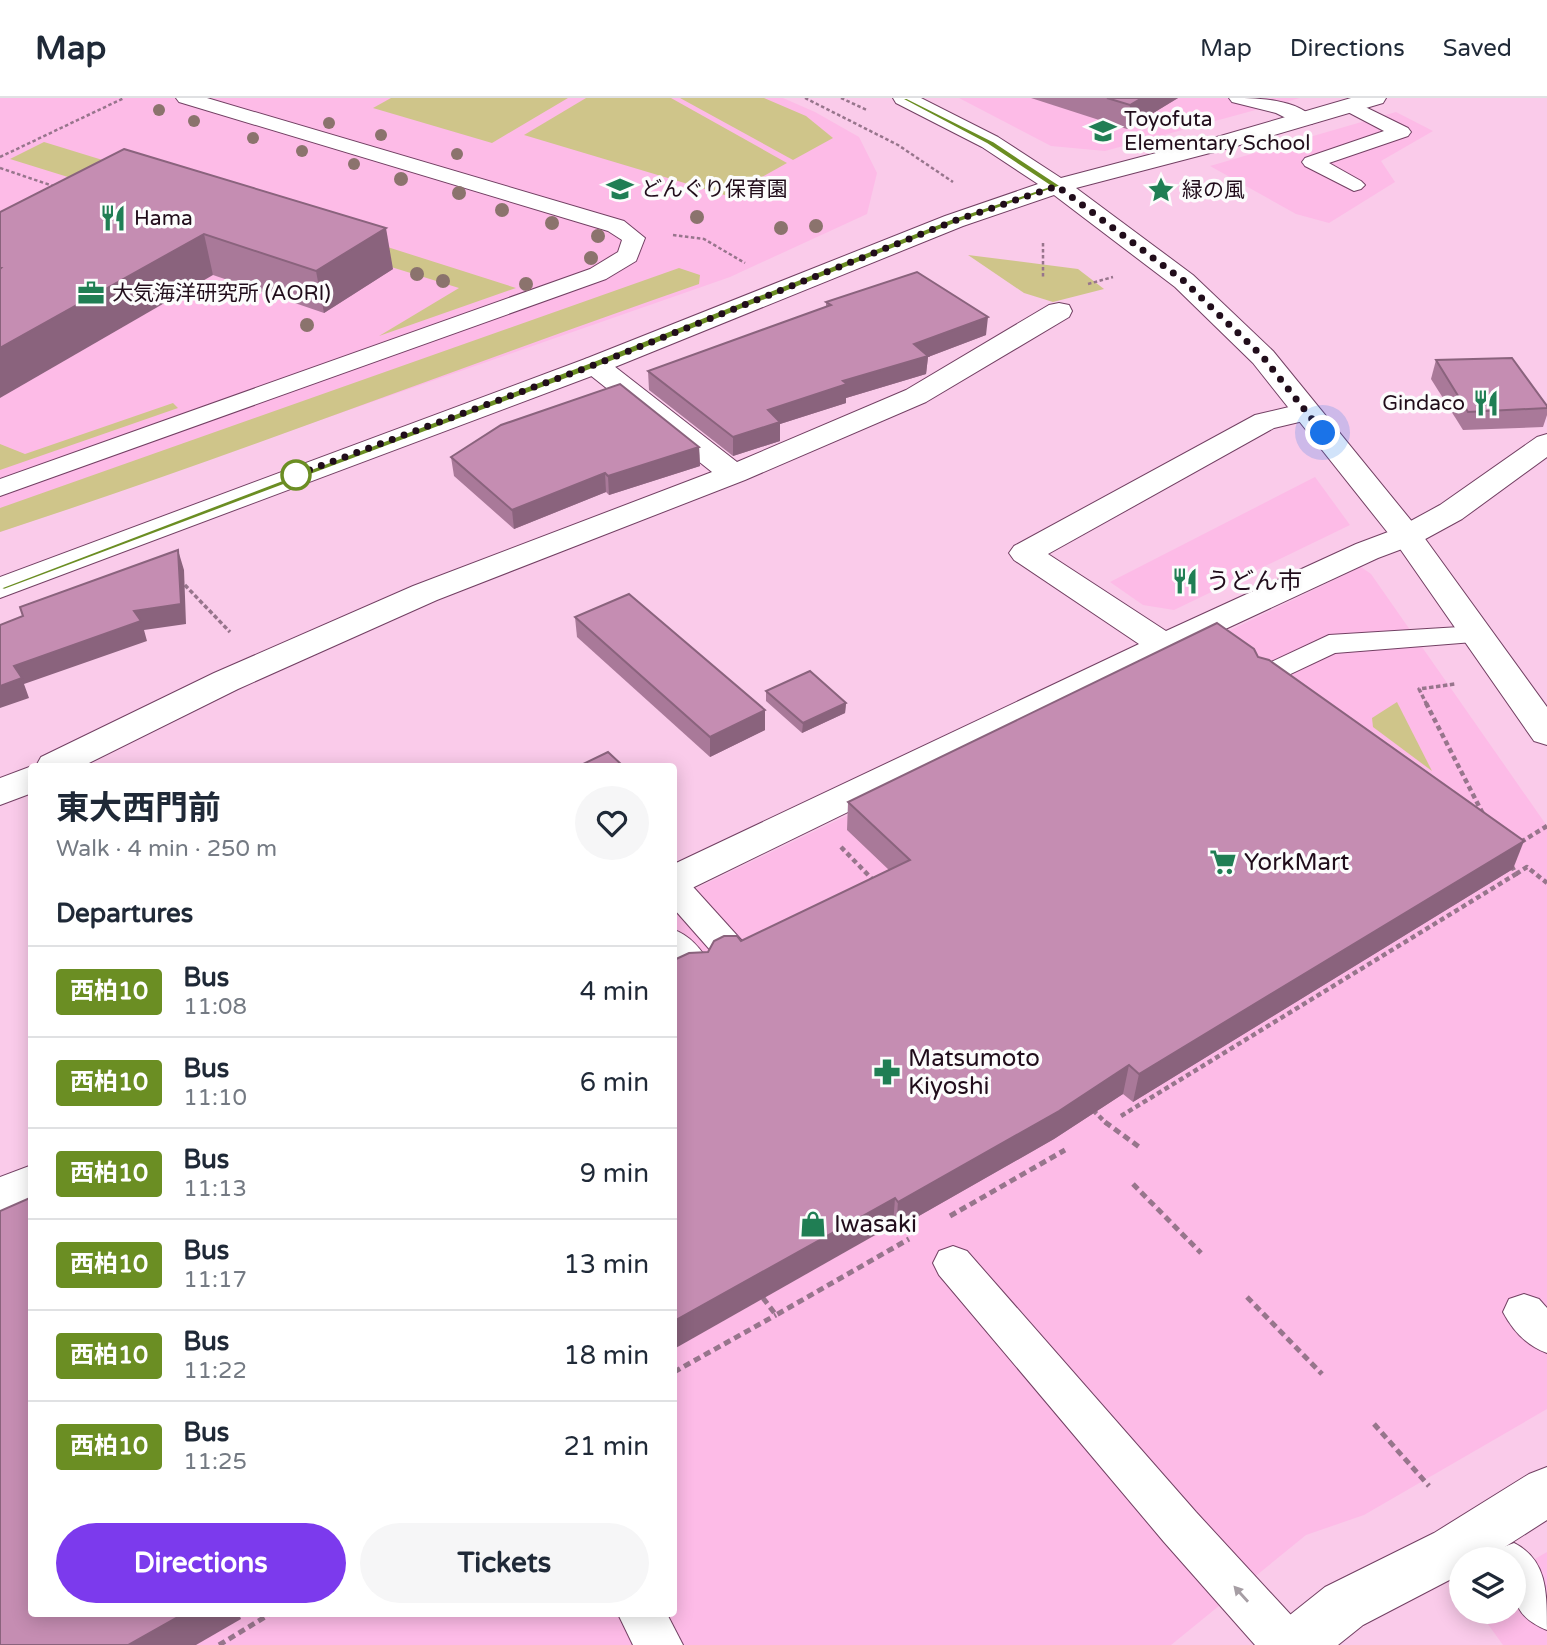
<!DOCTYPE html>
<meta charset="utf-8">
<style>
:root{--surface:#fff;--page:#f6f6f7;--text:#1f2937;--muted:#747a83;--line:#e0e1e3;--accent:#7c3aed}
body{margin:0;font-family:"Varela Round","Noto Sans JP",sans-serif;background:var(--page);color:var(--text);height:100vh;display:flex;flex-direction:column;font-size:26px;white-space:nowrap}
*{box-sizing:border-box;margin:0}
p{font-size:23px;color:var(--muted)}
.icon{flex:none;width:38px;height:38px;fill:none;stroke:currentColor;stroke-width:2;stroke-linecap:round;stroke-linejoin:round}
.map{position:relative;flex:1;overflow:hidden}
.sheet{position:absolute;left:28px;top:665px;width:649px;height:854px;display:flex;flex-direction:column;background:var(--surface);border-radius:7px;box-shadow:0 4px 18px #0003}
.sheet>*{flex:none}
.badge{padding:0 14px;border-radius:5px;font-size:24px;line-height:46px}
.fabs{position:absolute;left:1449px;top:1449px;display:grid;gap:14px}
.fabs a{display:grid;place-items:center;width:77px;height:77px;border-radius:50%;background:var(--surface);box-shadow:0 4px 18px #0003;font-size:35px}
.you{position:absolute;width:35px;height:35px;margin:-18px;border:5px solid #fff;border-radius:50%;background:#1a73e8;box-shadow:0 0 0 10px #1a73e833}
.map>.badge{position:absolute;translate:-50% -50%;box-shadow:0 0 0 4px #fff}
h2{padding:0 28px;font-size:26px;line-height:63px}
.round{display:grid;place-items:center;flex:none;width:74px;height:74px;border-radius:37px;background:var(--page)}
.summary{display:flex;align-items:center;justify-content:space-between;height:119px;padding:0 28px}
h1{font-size:33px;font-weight:700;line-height:52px}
.primary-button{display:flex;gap:14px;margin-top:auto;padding:14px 28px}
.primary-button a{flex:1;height:80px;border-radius:42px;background:var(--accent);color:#fff;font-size:28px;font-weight:700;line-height:80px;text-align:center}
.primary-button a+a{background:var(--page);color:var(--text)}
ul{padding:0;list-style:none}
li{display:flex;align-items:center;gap:21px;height:91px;padding:0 28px;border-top:2px solid var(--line)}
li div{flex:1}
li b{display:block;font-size:26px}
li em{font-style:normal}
li .badge{min-width:77px;font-weight:700;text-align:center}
header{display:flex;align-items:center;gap:42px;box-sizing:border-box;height:98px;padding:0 35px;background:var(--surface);border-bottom:2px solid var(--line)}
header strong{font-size:33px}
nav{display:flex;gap:38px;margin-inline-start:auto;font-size:24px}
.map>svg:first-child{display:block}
</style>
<header>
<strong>Map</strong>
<nav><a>Map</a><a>Directions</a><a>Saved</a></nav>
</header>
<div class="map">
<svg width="1547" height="1547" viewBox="0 0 1547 1547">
<rect width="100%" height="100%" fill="#facbea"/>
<g fill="#fdbbe7">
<polygon points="0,0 783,0 815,14 859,39 877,75 867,116 730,179 0,434"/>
<polygon points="959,0 1300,0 1105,53 1051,48"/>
<polygon points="1396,14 1433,33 1381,63 1395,84 1329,125 1296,116 1210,68"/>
<polygon points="1315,379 1350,427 1174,512 1143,507 1110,484"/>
<polygon points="1361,469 1371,476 1547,728 1547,1311 1364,1417 1306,1437 1171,1547 0,1547 32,1516 674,1516 674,801"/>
<polygon points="1547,1454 1547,1547 1503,1547 1479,1514 1514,1514 1514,1473"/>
</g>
<g fill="#cfc58a">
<polygon points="391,0 568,0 492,45 373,10"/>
<polygon points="586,0 671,0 787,65 728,98 524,37"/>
<polygon points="680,0 764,0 806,18 833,40 793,62"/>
<polygon points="44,44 174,84 142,102 10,61"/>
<polygon points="190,86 516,190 379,238 459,190 165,99"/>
<polygon points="968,157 1078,171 1104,191 1053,204 1024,195"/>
<path d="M679 170 700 177 699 186C465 267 235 357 0 434V410Z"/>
<polygon points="173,305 178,310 0,372 0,346 25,356"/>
<polygon points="1397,604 1432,673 1373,629 1372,620"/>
</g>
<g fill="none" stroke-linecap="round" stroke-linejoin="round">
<g stroke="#724063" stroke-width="2">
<g id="lane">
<polygon points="176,0 207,0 624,123 645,140 636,163 606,181 0,398 0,381 590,171 618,154 622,142 608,133 179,4"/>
<path d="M1229 0C1255 0 1297 0 1315 22L1312 26H1298L1276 15 1232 4Z"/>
<polygon points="1351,2 1408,30 1411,34 1408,38 1329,65 1361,83 1365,87 1361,91 1354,93 1305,68 1302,64 1305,60 1384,33 1344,12 1341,8 1344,4"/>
<polygon points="1476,528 1486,531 1491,537 1486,543 1335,555 1265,588 1254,586 1250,579 1254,572 1329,537"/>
<polygon points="674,777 686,781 743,844 748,853 743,862 731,866 719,862 674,811"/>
<path d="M674 832C692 838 704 855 713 871L708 880C692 885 685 881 674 868Z"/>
<polygon points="953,1148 967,1153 1196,1414 1303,1530 1309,1547 1255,1547 1164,1444 939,1177 933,1165 939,1153"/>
<path d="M1524 1196 1539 1201 1547 1210V1255C1527 1248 1513 1233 1503 1214L1509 1201Z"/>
<path d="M1514 1445C1547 1462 1547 1493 1547 1532 1509 1516 1514 1497 1514 1461H1494L1498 1451Z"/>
<polygon points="618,1516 667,1516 683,1547 633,1547"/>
</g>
</g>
<g stroke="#724063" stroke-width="2">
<g id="street">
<polygon points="1059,205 1069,207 1072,213 1069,219 926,304 745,382 437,502 238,591 83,668 36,668 41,659 214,575 413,488 712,374 585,273 581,267 585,261 595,259 605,261 737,364 906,292 1049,207"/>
<polygon points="1306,305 1316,308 1321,314 1316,320 1274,330 1048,456 1166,533 1356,446 1396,431 1440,407 1537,339 1547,336 1547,359 1462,421 1418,445 1378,460 1176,554 688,792 674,796 674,766 1139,546 1014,462 1009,455 1014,448 1255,317"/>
<polygon points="32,668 35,668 32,668 32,695 0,707 0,680"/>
<polygon points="32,1067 32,1106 0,1119 0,1079"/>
<polygon points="1547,1369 1547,1422 1486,1461 1461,1461 1461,1476 1363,1527 1338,1547 1268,1547 1276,1528 1325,1489 1434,1435 1529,1376"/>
</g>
</g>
<g stroke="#724063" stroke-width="2">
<polygon id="secondary" points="893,0 921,0 998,39 1061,80 1217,39 1351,0 1386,0 1383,5 1233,49 1076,90 1193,177 1273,253 1418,431 1547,609 1547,647 1534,643 1396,445 1253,265 1175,189 1054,97 963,128 605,273 0,500 0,479 585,261 945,118 1038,86 982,49 896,5"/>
</g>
<g stroke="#97758c" stroke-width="2.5" stroke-dasharray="3.5 2.5" stroke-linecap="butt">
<polyline points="805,0 898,47 953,84"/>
<polyline points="841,0 867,12"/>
<polyline points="0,59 124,0"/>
<polyline points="0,70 56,89"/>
<polyline points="673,137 704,141 745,165"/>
<polyline points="1043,145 1043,179"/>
<polyline points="1088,186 1113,179"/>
</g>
<g stroke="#97758c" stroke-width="3.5" stroke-dasharray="4.5 2.5" stroke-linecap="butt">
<polyline points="180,482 230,534"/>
<polyline points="1427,607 1419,591 1455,586"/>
</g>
<g stroke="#97758c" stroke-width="4.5" stroke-dasharray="5 3.5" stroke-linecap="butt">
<polyline points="1426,605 1483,716"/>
<polyline points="1521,744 1547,728"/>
<polyline points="841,749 874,783"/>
<polyline points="1516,776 1527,769 1547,785"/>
<polyline points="1093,1012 1107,1026"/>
<polyline points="1121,1018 1516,776 1511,767"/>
</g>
<g stroke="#97758c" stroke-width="5" stroke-dasharray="7 4.5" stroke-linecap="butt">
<polyline points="1105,1024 1142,1051"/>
<polyline points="1133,1086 1201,1155"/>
<polyline points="950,1118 1065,1052"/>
<polyline points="1247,1199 1322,1276"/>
<polyline points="763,1200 776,1217 909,1141"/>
<polyline points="674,1274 776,1217"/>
<polyline points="1374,1326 1429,1388"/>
<polyline points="219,1547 270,1516"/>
</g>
<use href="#lane" fill="#fff" fill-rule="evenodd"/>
<use href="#street" fill="#fff" fill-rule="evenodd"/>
<use href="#secondary" fill="#fff" fill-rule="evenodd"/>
</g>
<g fill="#8b736d">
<circle cx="159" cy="12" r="6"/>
<circle cx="194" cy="23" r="6"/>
<circle cx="329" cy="25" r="6"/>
<circle cx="381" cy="37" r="6"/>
<circle cx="253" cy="40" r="6"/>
<circle cx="302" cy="53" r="6"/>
<circle cx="457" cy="56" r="6"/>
<circle cx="354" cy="66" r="6"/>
<circle cx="401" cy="81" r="7"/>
<circle cx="459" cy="95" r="7"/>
<circle cx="502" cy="112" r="7"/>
<circle cx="697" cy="119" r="7"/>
<circle cx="552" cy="125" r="7"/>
<circle cx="816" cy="128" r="7"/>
<circle cx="781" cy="130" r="7"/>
<circle cx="598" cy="138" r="7"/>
<circle cx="591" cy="160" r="7"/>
<circle cx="417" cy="176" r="7"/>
<circle cx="443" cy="183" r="7"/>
<circle cx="526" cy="186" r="7"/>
<circle cx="307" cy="227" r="7"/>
</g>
<g fill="#a97999">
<polygon points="1031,0 1178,0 1127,31"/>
<polygon points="124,51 393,171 324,215 213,177"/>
<polygon points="826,204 986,237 928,259 926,276 846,300 846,305 780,326 780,343 733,358 649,292 648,273 826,209"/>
<polygon points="1436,262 1547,308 1547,317 1543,329 1463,332 1431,281"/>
<polygon points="699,349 700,368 609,397 606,394 514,431 454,378 451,359"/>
<polygon points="575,519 765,632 710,659 577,539"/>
<polygon points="1258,559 1513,771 1133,1004 1123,996 1054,1041 896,1131 708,854 741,843 889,772 847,732 848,704"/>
<polygon points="766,593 846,605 845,615 802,635 766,603"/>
</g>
<g fill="#8a637d">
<polygon points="1142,0 1178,0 1127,31 1130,7"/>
<polygon points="386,130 393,171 324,215 316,173"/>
<polygon points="204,136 213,177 0,300 0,250"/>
<polygon points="988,219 986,237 928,259 926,276 846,300 846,305 780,326 780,343 733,358 733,339 768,312 843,283 914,246"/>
<polygon points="699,349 700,368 609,397 608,378"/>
<polygon points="605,375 606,394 514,431 512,412"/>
<polygon points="178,452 184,472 186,526 144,532 147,543 24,586 29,600 0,610 0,588 14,568 134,513"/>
<polygon points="846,605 845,615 802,635 803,625"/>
<polygon points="765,612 765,632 710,659 710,639"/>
<polygon points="674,719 675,719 676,739 674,740"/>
<polygon points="1524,743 1513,771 1133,1004 1139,976"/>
<polygon points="1129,967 1123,996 1054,1041 896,1131 898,1104"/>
<polygon points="895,1100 893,1127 674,1251 674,1223"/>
<polygon points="183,1516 239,1516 241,1521 196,1547 128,1547"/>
</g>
<g fill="#c58db2" stroke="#8a637d" stroke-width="2">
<polygon points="1107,0 1142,0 1130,7"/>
<polygon points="124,51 386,130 316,173 204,136 0,250 0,171 1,170 0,170 0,114"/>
<polygon points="917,174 988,219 914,246 928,258 843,283 847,286 768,312 780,324 733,339 648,273 831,207 826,204"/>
<polygon points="1512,260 1547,308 1547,310 1468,314 1436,262"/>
<polygon points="620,286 699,349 608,378 605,375 512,412 451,359 501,327"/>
<polygon points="178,452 181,506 134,513 141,523 14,568 22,580 0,588 0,527 23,518 20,509"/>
<polygon points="629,496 765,612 710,639 575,519"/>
<polygon points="1217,525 1254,551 1258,559 1269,562 1524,743 1139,976 1129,967 1059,1013 898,1104 895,1100 674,1223 674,862 689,855 708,854 714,843 724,838 737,838 741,843 910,762 848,704"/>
<polygon points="810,573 846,605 803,625 766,593"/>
<polygon points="608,654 623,668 579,668"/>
<polygon points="32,1099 32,1516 183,1516 128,1547 0,1547 0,1113"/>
</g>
<defs><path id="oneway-solid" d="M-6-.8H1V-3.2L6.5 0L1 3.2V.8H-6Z" transform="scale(1.75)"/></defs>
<use fill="#a69ea4" href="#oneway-solid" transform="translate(1241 1496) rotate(-132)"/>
<polygon fill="#6b8e23" stroke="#fff" stroke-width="2" points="900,0 907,0 993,43 1061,88 957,125 598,269 4,492 0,490 591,264 951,121 1050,88 987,46"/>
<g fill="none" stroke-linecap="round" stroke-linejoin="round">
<polyline stroke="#210d1b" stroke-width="7" stroke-dasharray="0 12.6" points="296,377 285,381 594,267 954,123 1057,88 1184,183 1263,259 1323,335"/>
</g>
<defs>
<g id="school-bare" transform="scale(2.1)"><path d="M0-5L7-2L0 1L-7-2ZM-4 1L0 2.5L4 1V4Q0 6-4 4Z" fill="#207e54" stroke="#fcfcfc" stroke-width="2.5" paint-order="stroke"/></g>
<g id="sight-bare" transform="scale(2.1)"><path d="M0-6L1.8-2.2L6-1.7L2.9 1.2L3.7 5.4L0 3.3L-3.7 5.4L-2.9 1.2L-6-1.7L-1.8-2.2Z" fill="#207e54" stroke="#fcfcfc" stroke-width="2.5" paint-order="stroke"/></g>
<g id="restaurant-bare" transform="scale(2.1)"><path d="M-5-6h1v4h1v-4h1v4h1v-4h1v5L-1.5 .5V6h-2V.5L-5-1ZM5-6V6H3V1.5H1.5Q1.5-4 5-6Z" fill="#207e54" stroke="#fcfcfc" stroke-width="2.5" paint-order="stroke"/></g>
<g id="office-bare" transform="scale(2.1)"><path d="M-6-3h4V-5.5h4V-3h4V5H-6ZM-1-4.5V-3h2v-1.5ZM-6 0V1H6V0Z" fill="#207e54" stroke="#fcfcfc" stroke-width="2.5" paint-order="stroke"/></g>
<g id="supermarket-bare" transform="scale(2.1)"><path d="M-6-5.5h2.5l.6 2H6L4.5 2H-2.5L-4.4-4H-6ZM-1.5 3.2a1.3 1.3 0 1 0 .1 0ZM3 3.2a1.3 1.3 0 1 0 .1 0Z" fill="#207e54" stroke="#fcfcfc" stroke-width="2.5" paint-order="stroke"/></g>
<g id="pharmacy-bare" transform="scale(2.1)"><path d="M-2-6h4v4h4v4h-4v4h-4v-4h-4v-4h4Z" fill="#207e54" stroke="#fcfcfc" stroke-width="2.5" paint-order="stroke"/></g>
<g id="shop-bare" transform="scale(2.1)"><path d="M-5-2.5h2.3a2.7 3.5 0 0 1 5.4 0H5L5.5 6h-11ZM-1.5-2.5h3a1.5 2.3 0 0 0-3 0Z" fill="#207e54" stroke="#fcfcfc" stroke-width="2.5" paint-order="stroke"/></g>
</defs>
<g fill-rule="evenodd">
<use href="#school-bare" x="1103" y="33"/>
<use href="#school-bare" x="620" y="91"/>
<use href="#sight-bare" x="1161" y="92"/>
<use href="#restaurant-bare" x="113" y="120"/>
<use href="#office-bare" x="91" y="195"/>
<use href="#restaurant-bare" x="1486" y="305"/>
<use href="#restaurant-bare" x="1185" y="483"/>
<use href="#supermarket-bare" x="1223" y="764"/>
<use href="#pharmacy-bare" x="887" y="974"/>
<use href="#shop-bare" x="813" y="1126"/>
</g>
<circle fill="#fff" stroke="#6b8e23" stroke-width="3.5" cx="296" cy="377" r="14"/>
<g text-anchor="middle" stroke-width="7" stroke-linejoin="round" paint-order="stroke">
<g font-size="21" fill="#210d1b" stroke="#fcfcfc" text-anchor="start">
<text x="1124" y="28">Toyofuta<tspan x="1124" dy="24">Elementary School</tspan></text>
<text x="641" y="98">どんぐり保育園</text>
<text x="1182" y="99">緑の風</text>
<text x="134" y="127">Hama</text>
<text x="112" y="202">大気海洋研究所 (AORI)</text>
<text x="1465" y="312" text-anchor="end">Gindaco</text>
</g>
<g font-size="24" fill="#210d1b" stroke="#fcfcfc" text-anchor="start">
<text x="1206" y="491">うどん市</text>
<text x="1244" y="772">YorkMart</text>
<text x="908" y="968">Matsumoto<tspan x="908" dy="28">Kiyoshi</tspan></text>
<text x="834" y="1134">Iwasaki</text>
</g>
</g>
</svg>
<div class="fabs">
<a><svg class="icon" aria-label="layers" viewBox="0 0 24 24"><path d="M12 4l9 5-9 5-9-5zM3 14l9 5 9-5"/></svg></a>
</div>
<div class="you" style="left:1323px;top:335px"></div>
<section class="sheet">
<div class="summary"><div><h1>東大西門前</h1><p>Walk · 4 min · 250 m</p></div><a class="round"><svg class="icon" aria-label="heart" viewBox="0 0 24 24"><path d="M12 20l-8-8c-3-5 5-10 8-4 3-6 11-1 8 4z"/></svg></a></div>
<h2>Departures</h2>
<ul>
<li><span class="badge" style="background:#6b8e23;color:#fff">西柏10</span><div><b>Bus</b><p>11:08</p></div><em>4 min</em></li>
<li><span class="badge" style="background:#6b8e23;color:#fff">西柏10</span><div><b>Bus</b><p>11:10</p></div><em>6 min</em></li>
<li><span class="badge" style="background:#6b8e23;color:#fff">西柏10</span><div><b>Bus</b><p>11:13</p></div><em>9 min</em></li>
<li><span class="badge" style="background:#6b8e23;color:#fff">西柏10</span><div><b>Bus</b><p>11:17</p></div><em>13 min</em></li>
<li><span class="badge" style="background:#6b8e23;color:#fff">西柏10</span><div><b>Bus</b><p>11:22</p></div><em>18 min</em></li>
<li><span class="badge" style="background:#6b8e23;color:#fff">西柏10</span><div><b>Bus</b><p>11:25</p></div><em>21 min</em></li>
</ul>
<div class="primary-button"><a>Directions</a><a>Tickets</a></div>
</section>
</div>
